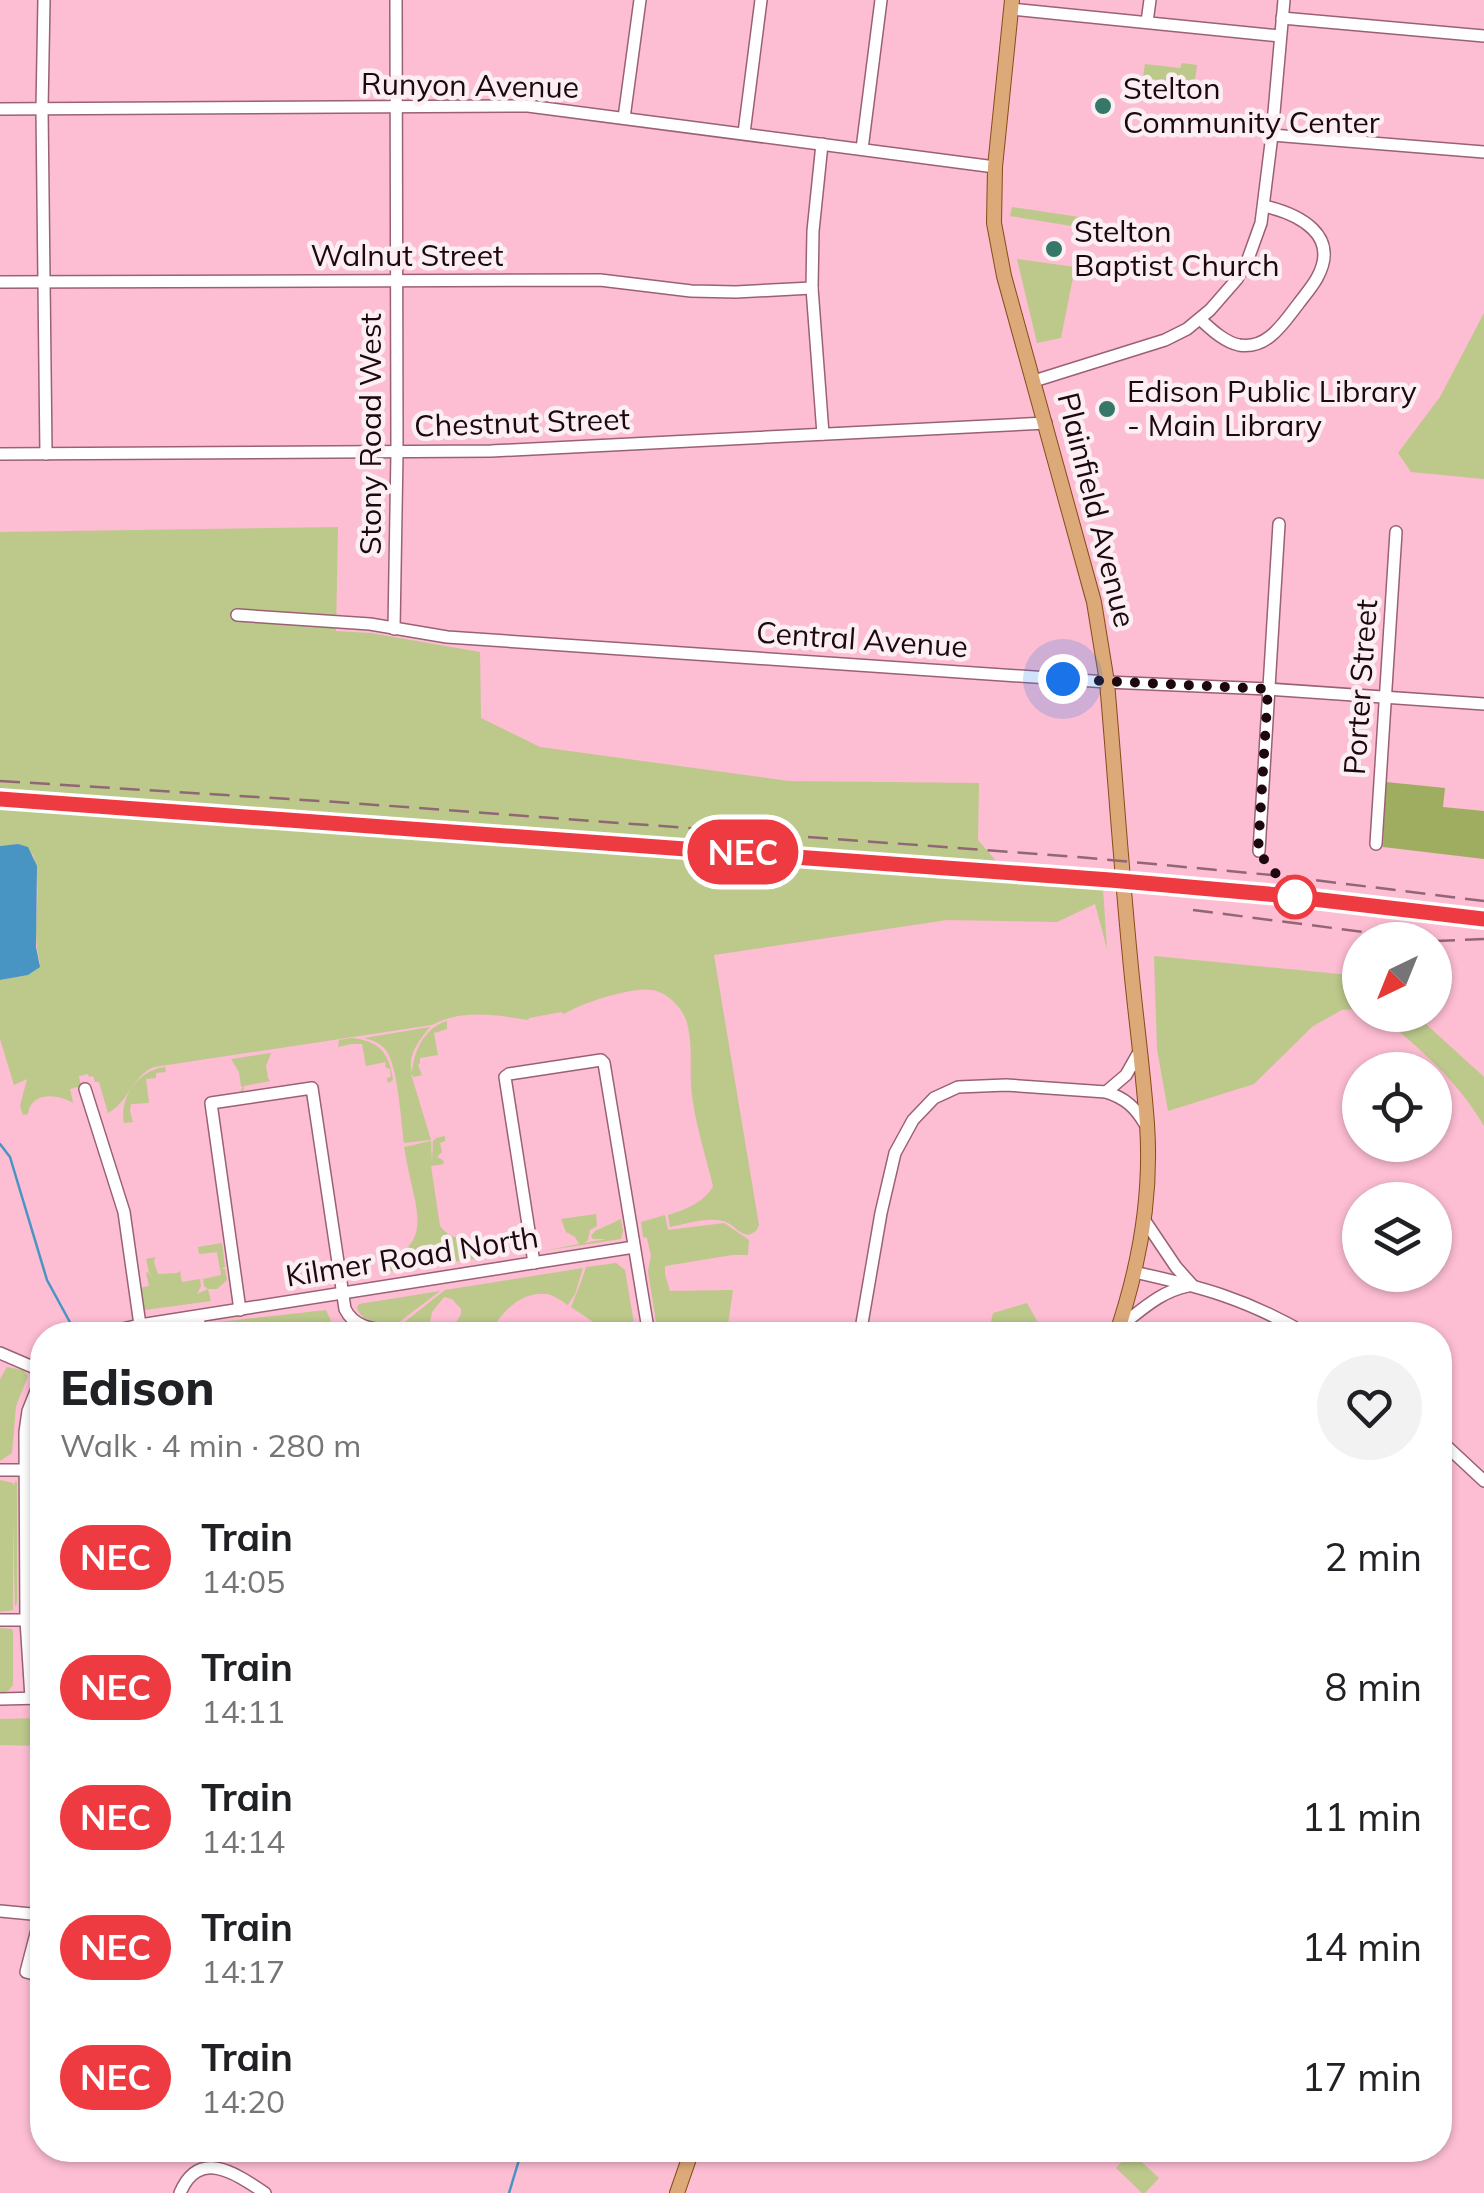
<!DOCTYPE html>
<meta charset="utf-8">
<style>
:root{--surface:#fff;--page:#f2f2f2;--text:#202124;--muted:#757577}
body{margin:0;font-family:Mulish,sans-serif;background:var(--page);color:var(--text);height:100vh;display:flex;flex-direction:column;font-size:38px;white-space:nowrap}
*{box-sizing:border-box;margin:0}
p{font-size:32px;color:var(--muted)}
.icon{flex:none;width:55px;height:55px;fill:none;stroke:currentColor;stroke-width:2;stroke-linecap:round;stroke-linejoin:round}
.map{position:relative;flex:1;overflow:hidden}
.sheet{position:absolute;left:30px;top:1322px;width:1422px;height:840px;display:flex;flex-direction:column;background:var(--surface);border-radius:40px;box-shadow:0 2px 8px #0004}
.sheet>*{flex:none}
.badge{padding:0 20px;border-radius:32px;font-size:35px;line-height:65px}
.needle{width:65px;rotate:223deg}
.fabs{position:absolute;left:1342px;top:922px;display:grid;gap:20px}
.fabs a{display:grid;place-items:center;width:110px;height:110px;border-radius:50%;background:var(--surface);box-shadow:0 2px 8px #0004;font-size:50px}
.you{position:absolute;width:50px;height:50px;margin:-25px;border:8px solid #fff;border-radius:50%;background:#1a73e8;box-shadow:0 0 0 15px #1a73e833}
.map>.badge{position:absolute;translate:-50% -50%;box-shadow:0 0 0 5px #fff}
.round{display:grid;place-items:center;flex:none;width:105px;height:105px;border-radius:52px;background:var(--page)}
.headline{display:flex;align-items:center;justify-content:space-between;height:170px;padding:0 30px}
h1{font-size:48px;font-weight:800;line-height:75px}
ul{padding:0;list-style:none}
li{display:flex;align-items:center;gap:30px;height:130px;padding:0 30px}
li div{flex:1}
li b{display:block;font-size:38px}
li em{font-style:normal}
li .badge{min-width:110px;font-weight:700;text-align:center}
.map>svg:first-child{display:block}
</style>
<div class="map">
<svg width="1484" height="2193" viewBox="0 0 1484 2193">
<rect width="100%" height="100%" fill="#fdbdd2"/>
<g fill="#bcc98b">
<polygon points="1182,63 1197,65 1193,96 1178,95 1179,88 1159,86 1159,80 1143,78 1145,64 1180,68"/>
<polygon points="1012,207 1079,217 1078,227 1010,216"/>
<polygon points="1017,259 1075,267 1061,338 1037,343"/>
<polygon points="1484,313 1484,479 1411,472 1398,453 1440,397"/>
<path d="M338 527 336 631 371 633 480 652 481 718 540 747 789 781 979 783 978 840 1010 877 1095 883 1103 889 1107 949 1095 904 1057 922 947 920 714 955 759 1225 756 1231 749 1235C738 1233 737 1228 728 1223 713 1215 686 1224 670 1227L668 1215C685 1210 705 1202 713 1186 706 1157 696 1126 692 1096 689 1073 693 1049 688 1027 685 1010 669 993 652 990 633 986 581 1003 564 1014L561 1012 529 1018 528 1020C496 1015 462 1009 432 1025L154 1067C131 1077 129 1102 108 1113L99 1082H95L93 1076 89 1077 88 1074 79 1076 81 1086 70 1089 73 1103C58 1094 31 1091 28 1114L23 1115 20 1106 27 1079 14 1085 0 1039V980L28 975 40 963C30 928 44 890 33 855L18 844 0 846V532Z"/>
<polygon points="1154,956 1360,976 1360,1009 1342,1010 1313,1026 1254,1084 1168,1111 1157,1049"/>
<path d="M1380 1015H1416L1484 1077V1126C1458 1081 1419 1048 1380 1015Z"/>
<path d="M447 1021V1029L434 1033 438 1055 420 1058V1063L418 1065 422 1075 414 1077 411 1074 431 1140 404 1143C401 1122 398 1064 385 1049 380 1043 372 1040 364 1038L430 1027C419 1040 407 1056 412 1072 414 1051 424 1028 447 1021Z"/>
<path d="M351 1038C379 1040 390 1054 393 1080L388 1083 387 1078 391 1077 390 1069 385 1067 386 1062 366 1066 362 1044H351L338 1047 339 1040Z"/>
<polygon points="271,1053 266,1066 268,1078 270,1081 244,1086 243,1099 236,1100 243,1087 241,1086 239,1072 231,1059"/>
<path d="M165 1067 166 1072 156 1073V1078L146 1079 149 1103 131 1104 130 1111 133 1122 124 1123C119 1096 139 1070 165 1067Z"/>
<path d="M445 1136V1141L440 1143 442 1152 437 1157 443 1160 444 1164 431 1166 440 1226C449 1240 476 1244 493 1244L494 1256 379 1273 381 1263 379 1262C418 1251 422 1231 414 1195 410 1179 407 1163 404 1147L431 1141 432 1162 433 1141 436 1138Z"/>
<polygon points="596,1214 597,1226 590,1230 588,1240 584,1243 607,1239 593,1239 591,1236 595,1231 621,1219 623,1231 621,1239 543,1251 579,1244 575,1237 566,1232 561,1219"/>
<polygon points="665,1215 668,1230 724,1223 749,1240 748,1255 732,1255 665,1266 665,1274 670,1291 733,1290 728,1324 689,1322 690,1335 658,1335 648,1271 651,1256 647,1238 643,1237 641,1222"/>
<polygon points="222,1243 225,1267 221,1269 225,1269 227,1280 217,1289 208,1289 211,1301 145,1310 140,1288 149,1286 146,1273 148,1272 154,1280 149,1272 146,1259 155,1257 154,1262 158,1274 177,1273 180,1271 182,1282 200,1279 201,1286 197,1294 208,1289 204,1286 203,1279 221,1275 217,1252 199,1254 198,1247"/>
<path d="M616 1263 625 1270 636 1335H594L592 1321 571 1307C576 1294 582 1281 586 1267Z"/>
<path d="M583 1268 575 1294 568 1305C561 1301 553 1294 546 1294 519 1291 500 1315 488 1335 474 1335 463 1337 454 1326L461 1314V1309L452 1299 444 1297 432 1312 429 1327 402 1324 445 1290Z"/>
<path d="M440 1291 398 1323C382 1322 363 1325 357 1308L359 1304Z"/>
<polygon points="1027,1303 1045,1335 988,1335 993,1313"/>
<polygon points="326,1310 331,1321 330,1331 323,1331 321,1335 207,1335 205,1328 209,1323"/>
<polygon points="7,1367 23,1370 28,1376 16,1406 12,1453 0,1461 0,1379"/>
<polygon points="0,1480 13,1483 13,1486 16,1480 17,1483 17,1603 15,1607 13,1518 13,1610 0,1612"/>
<polygon points="0,1628 12,1629 13,1632 13,1685 8,1691 0,1694"/>
<polygon points="42,1718 42,1746 0,1745 0,1719"/>
<polygon points="1131,2152 1159,2178 1145,2193 1142,2193 1116,2168"/>
</g>
<polygon fill="#9fad60" points="1386,782 1445,788 1443,807 1484,811 1484,859 1383,847"/>
<polygon fill="#4895c4" points="18,844 28,847 37,866 36,947 40,967 28,975 0,980 0,846"/>
<g fill="none" stroke-linecap="round" stroke-linejoin="round">
<g stroke="#4895c4" stroke-width="2.5">
<polyline points="0,1144 10,1157 47,1280 72,1326"/>
<polyline points="509,2193 522,2150"/>
</g>
<g stroke="#9a6174" stroke-width="14">
<g id="minor">
<polyline points="44,0 42,109 46,454"/>
<polyline points="1011,9 1280,36"/>
<polyline points="1282,18 1484,36"/>
<polyline points="1147,22 1150,0"/>
<polyline points="0,109 528,106 995,167"/>
<polyline points="624,118 640,0"/>
<polyline points="744,133 761,0"/>
<polyline points="1272,135 1484,152"/>
<polyline points="822,144 813,231 812,288 823,434"/>
<polyline points="862,149 881,0"/>
<polyline points="0,282 600,280 691,291 736,292 812,288"/>
<path d="M1201 320C1211 329 1224 342 1239 345 1268 350 1284 322 1299 303 1305 295 1312 287 1317 278 1341 235 1299 214 1264 206"/>
<polyline points="1034,381 1165,340 1187,329 1210,310 1237,279 1248,259 1261,223 1272,135 1284,0"/>
<polyline points="0,454 491,451 1046,423"/>
<polyline points="237,615 370,624 447,637 1107,682 1268,689 1484,704"/>
<polyline points="394,629 397,453 396,0"/>
<polyline points="1376,844 1396,532"/>
<polyline points="1259,851 1279,524"/>
<polyline points="85,1089 124,1212 140,1325"/>
<polyline points="1106,1092 1126,1075 1139,1052"/>
<polyline points="1143,1218 1176,1267 1192,1285"/>
<polyline points="534,1263 505,1077 509,1074 601,1060 604,1063 649,1335"/>
<path d="M1134 1272C1202 1287 1247 1299 1308 1335"/>
<path d="M240 1310 211 1103 312 1088 345 1309C358 1336 392 1327 417 1335"/>
<polyline points="198,1317 201,1335"/>
<path d="M1119 1327C1142 1310 1159 1292 1188 1286"/>
<polyline points="95,1335 140,1325 634,1247"/>
<path d="M860 1335 881 1213 895 1153 913 1120 934 1098 958 1087 1006 1085 1106 1092C1125 1098 1135 1107 1145 1124"/>
<polyline points="0,1353 42,1371"/>
<polyline points="1440,1440 1484,1481"/>
<polyline points="0,1470 25,1470"/>
<polyline points="0,1620 26,1620"/>
<polyline points="31,1698 26,1620 25,1432 28,1411 42,1376"/>
<polyline points="0,1699 42,1698"/>
<polyline points="0,1911 42,1915"/>
<polyline points="38,1915 38,1926 26,1972 42,1976"/>
<path d="M180 2193C199 2148 235 2173 265 2193"/>
</g>
</g>
<g stroke="#8a4b1a" stroke-width="16">
<g id="major">
<path d="M1012 0 995 167 994 223 1004 276 1094 602 1107 682C1115 774 1121 865 1130 957 1135 1013 1143 1068 1147 1124 1152 1195 1139 1268 1116 1335"/>
<polyline points="677,2193 692,2150"/>
</g>
</g>
<use href="#minor" stroke="#fff" stroke-width="11"/>
<use href="#major" stroke="#dca979" stroke-width="14"/>
<g stroke="#916675" stroke-width="2.5" stroke-dasharray="20 10" stroke-linecap="butt">
<polyline points="0,781 337,802 1078,857 1282,876 1484,901"/>
<polyline points="0,799 1110,880 1279,895 1484,919"/>
<polyline points="1193,910 1426,940"/>
<polyline points="1435,941 1484,939"/>
</g>
</g>
<g fill="none" stroke-linecap="round" stroke-linejoin="round">
<g stroke="#fff" stroke-width="22">
<polyline id="line" points="0,799 1110,880 1279,895 1484,919"/>
</g>
<use href="#line" stroke="#ee3a41" stroke-width="15"/>
<polyline stroke="#1d0810" stroke-width="10" stroke-dasharray="0 18" points="1063,679 1268,689 1258,852 1295,897"/>
</g>
<g fill="#35786a" stroke="#fceff3" stroke-width="4">
<circle cx="1103" cy="106" r="10"/>
<circle cx="1054" cy="249" r="10"/>
<circle cx="1107" cy="409" r="10"/>
</g>
<circle fill="#fff" stroke="#ee3a41" stroke-width="5" cx="1295" cy="897" r="20"/>
<g text-anchor="middle" stroke-width="9" stroke-linejoin="round" paint-order="stroke">
<g font-size="30" fill="#1d0810" stroke="#fceff3">
<text transform="translate(470 86) rotate(1)" y="10">Runyon Avenue</text>
<text x="407" y="266">Walnut Street</text>
<text transform="translate(522 423) rotate(-2)" y="10">Chestnut Street</text>
<text transform="translate(371 434) rotate(-90)" y="10">Stony Road West</text>
<text transform="translate(1096 510) rotate(76)" y="10">Plainfield Avenue</text>
<text transform="translate(862 640) rotate(4)" y="10">Central Avenue</text>
<text transform="translate(1361 687) rotate(-86)" y="10">Porter Street</text>
<text transform="translate(412 1257) rotate(-9)" y="10">Kilmer Road North</text>
</g>
<g font-size="30" fill="#1d0810" stroke="#fceff3" text-anchor="start">
<text x="1123" y="99">Stelton<tspan x="1123" dy="34">Community Center</tspan></text>
<text x="1074" y="242">Stelton<tspan x="1074" dy="34">Baptist Church</tspan></text>
<text x="1127" y="402">Edison Public Library<tspan x="1127" dy="34">- Main Library</tspan></text>
</g>
</g>
</svg>
<div class="fabs">
<a><svg class="needle" viewBox="-14 -14 28 28"><path d="M0-13l5 13h-10z" fill="#e53935"/><path d="M0 13l5-13h-10z" fill="#757577"/></svg></a>
<a><svg class="icon" aria-label="locate" viewBox="0 0 24 24"><circle cx="12" cy="12" r="6"/><path d="M12 2v4M12 18v4M2 12h4M18 12h4"/></svg></a>
<a><svg class="icon" aria-label="layers" viewBox="0 0 24 24"><path d="M12 4l9 5-9 5-9-5zM3 14l9 5 9-5"/></svg></a>
</div>
<div class="you" style="left:1063px;top:679px"></div>
<b class="badge" style="left:743px;top:852px;background:#ee3a41;color:#fff">NEC</b>
<section class="sheet">
<div class="headline"><div><h1>Edison</h1><p>Walk · 4 min · 280 m</p></div><a class="round"><svg class="icon" aria-label="heart" viewBox="0 0 24 24"><path d="M12 20l-8-8c-3-5 5-10 8-4 3-6 11-1 8 4z"/></svg></a></div>
<ul>
<li><span class="badge" style="background:#ee3a41;color:#fff">NEC</span><div><b>Train</b><p>14:05</p></div><em>2 min</em></li>
<li><span class="badge" style="background:#ee3a41;color:#fff">NEC</span><div><b>Train</b><p>14:11</p></div><em>8 min</em></li>
<li><span class="badge" style="background:#ee3a41;color:#fff">NEC</span><div><b>Train</b><p>14:14</p></div><em>11 min</em></li>
<li><span class="badge" style="background:#ee3a41;color:#fff">NEC</span><div><b>Train</b><p>14:17</p></div><em>14 min</em></li>
<li><span class="badge" style="background:#ee3a41;color:#fff">NEC</span><div><b>Train</b><p>14:20</p></div><em>17 min</em></li>
</ul>
</section>
</div>
